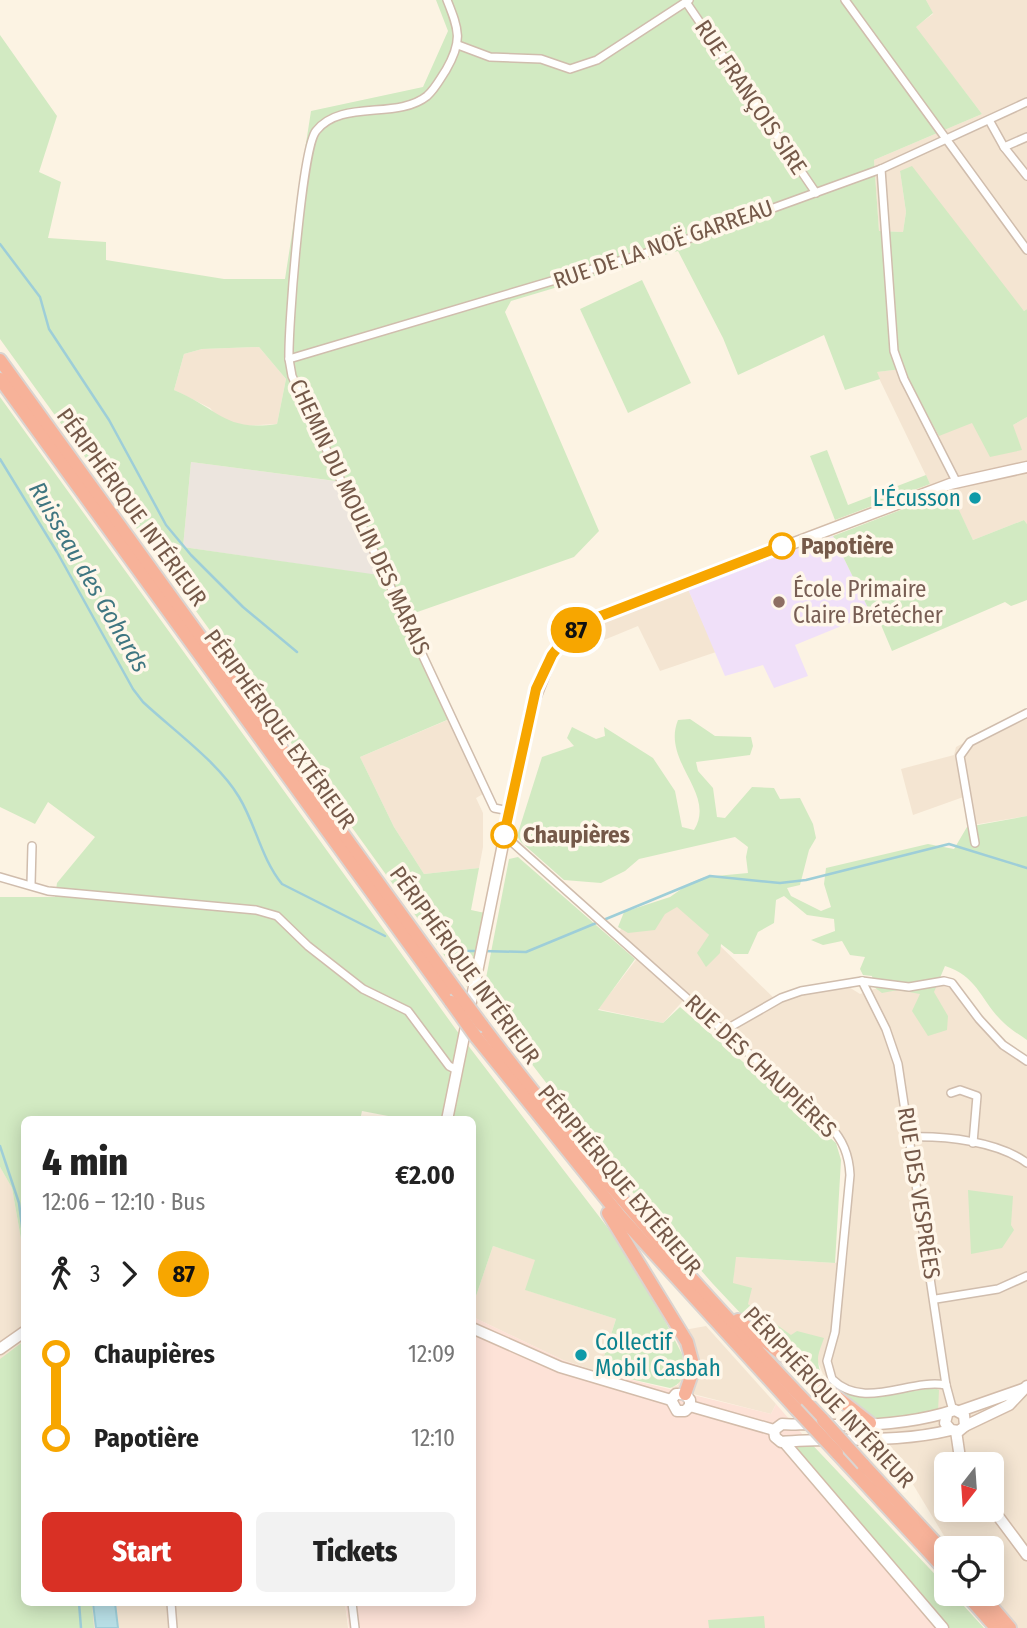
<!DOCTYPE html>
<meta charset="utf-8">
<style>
:root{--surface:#fff;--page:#f2f2f2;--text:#222;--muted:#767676;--accent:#d93025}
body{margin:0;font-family:"Fira Sans Condensed",sans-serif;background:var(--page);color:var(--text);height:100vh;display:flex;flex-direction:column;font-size:26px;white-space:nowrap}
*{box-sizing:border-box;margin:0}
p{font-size:23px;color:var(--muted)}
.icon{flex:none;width:38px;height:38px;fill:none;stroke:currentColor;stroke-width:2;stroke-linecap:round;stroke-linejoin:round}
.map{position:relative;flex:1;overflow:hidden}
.drawer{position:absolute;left:21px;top:1116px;width:455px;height:490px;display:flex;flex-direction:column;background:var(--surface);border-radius:10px;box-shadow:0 4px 18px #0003}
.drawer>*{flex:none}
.badge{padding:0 14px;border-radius:23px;font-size:24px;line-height:46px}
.needle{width:46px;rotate:197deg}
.fabs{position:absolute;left:934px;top:1452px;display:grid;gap:14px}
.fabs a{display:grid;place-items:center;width:70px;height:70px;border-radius:10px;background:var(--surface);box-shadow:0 4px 18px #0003;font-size:35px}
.map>.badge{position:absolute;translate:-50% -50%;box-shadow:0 0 0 4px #fff}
.legs{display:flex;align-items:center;gap:10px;height:77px;padding:0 21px;font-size:23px}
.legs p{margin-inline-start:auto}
.headline{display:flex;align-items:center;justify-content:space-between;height:119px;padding:0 21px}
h1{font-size:38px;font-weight:800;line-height:52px}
.action{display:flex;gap:14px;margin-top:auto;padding:14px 21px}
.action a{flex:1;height:80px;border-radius:10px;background:var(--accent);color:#fff;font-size:28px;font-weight:800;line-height:80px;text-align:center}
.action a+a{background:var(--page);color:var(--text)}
ul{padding:0 21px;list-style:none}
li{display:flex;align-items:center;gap:24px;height:84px;font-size:26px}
li i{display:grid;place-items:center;width:10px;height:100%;margin:0 9px;background:currentColor}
li i::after{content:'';width:18px;height:18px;margin:-9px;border:5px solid;border-radius:50%;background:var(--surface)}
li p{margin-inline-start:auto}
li:first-child i{background:linear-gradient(#0000 50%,currentColor 0)}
li:last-child i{background:linear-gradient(currentColor 50%,#0000 0)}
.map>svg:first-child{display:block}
</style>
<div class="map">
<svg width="1027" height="1628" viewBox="0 0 1027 1628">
<rect width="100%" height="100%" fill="#fcf3e3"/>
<g fill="#f4e5d2" fill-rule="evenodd">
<polygon points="926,0 1027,0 1027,309 1024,311 900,171 906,212 903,232 879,231 874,160 982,114 915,27 933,14"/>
<polygon points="259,347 286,379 277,424 240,426 218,417 210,408 174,390 184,354 202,349"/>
<polygon points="902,369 972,423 1013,425 1027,417 1027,524 1024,520 973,540 949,491 688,589 716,652 660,671 638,626 604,640 593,613 930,484 876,372"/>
<polygon points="1027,709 1027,816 973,825 969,795 913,815 901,769 954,755 956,747"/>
<polygon points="450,719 483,794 476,798 483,813 483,847 479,868 424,874 394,827 360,757"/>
<path d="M677 904 779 1003 790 996 849 987 860 994 874 989 949 985 987 1033 1027 1063V1628H997L979 1594H992V1549H952L891 1448 877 1419 938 1412 878 1395 852 1394 835 1386 823 1374 817 1360 791 1336 748 1304 733 1284 735 1257 835 1263 847 1259 854 1169 843 1135 830 1118 689 994 663 1023 598 1009 642 952 619 932 629 917ZM947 1465H992V1510H947Z"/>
<polygon points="0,1167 12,1188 24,1256 24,1603 345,1603 348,1628 0,1628"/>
<polygon points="493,1246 536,1260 526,1290 616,1319 599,1372 563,1360 473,1317 473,1305"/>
<polygon points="706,1326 776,1404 771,1414 670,1388 678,1385 682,1354 673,1332"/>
</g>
<polygon fill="#fde2d7" points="473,1317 563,1360 591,1370 771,1414 776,1404 803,1435 791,1445 947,1628 349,1628 345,1603 472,1603"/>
<polygon fill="#ece5de" points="191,462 342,482 387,577 183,547"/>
<polygon fill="#f0e0f9" points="833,536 871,614 795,645 808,676 774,688 763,665 725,676 688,589"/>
<g fill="#d2eac2" fill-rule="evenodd">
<path d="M436 0H926L933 13 916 27 982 114 874 160 879 231 903 232 906 212 900 171 912 166 1024 311 1027 309V417L1013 425 1022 450 990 457 972 423 939 436 902 369 877 372 880 379 845 390 824 335 738 375 723 338 678 251 511 301 505 312 599 531 574 557 406 616 454 717 360 757 394 827 424 874 479 868 471 910 485 913 467 987 0 339V35L57 116 39 172 61 182 48 238 106 242V260L224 279H285L311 111 423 87 448 31ZM259 347 286 379 277 424C224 432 218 408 174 390L184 354 202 349ZM191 462 343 482 386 576 183 547Z"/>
<polygon points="642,280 691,383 628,413 580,309"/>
<path d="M0 397 457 1031 637 1266 682 1354C684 1369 687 1382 670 1388L599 1372 616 1319 525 1290 535 1260 493 1246 473 1305 472 1120H409L362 1111 360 1120H24V1256L12 1188 0 1167V897H55L57 883 95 837 48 802 35 824 0 807Z"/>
<polygon points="827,450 848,505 926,475 930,484 835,520 810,456"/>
<polygon points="950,491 973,540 1024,520 1027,524 1027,600 1011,606 1005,602 892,651 876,613 871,614 833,536"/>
<path d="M690 719 715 736 751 737 753 746 750 755 696 762 698 771 713 788 717 817 725 818 752 787 774 788 780 799 800 798 813 824 816 838 809 850 800 885 787 888 791 896 821 911 831 907 824 884 826 868 928 844 954 849 967 827 1027 816V1040C1020 1035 1011 1030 1004 1023 981 1002 979 977 945 966L934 992 948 1016 947 1030 928 1036 912 1011 920 994 898 990 882 993 874 987 872 976 863 975 860 969 865 957 850 955 842 941 823 945 811 940 835 931 834 919 807 915 784 896 776 900 774 923 758 932 748 954H734L721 944 720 953 706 967 697 953 709 935 677 907 665 914 655 930 628 933 618 927 624 912 670 897 690 883 705 877 748 873 746 857 748 847 735 837 639 859 625 871 601 883 564 880 521 842 517 836 542 757 574 746 567 738 572 727 596 739 605 736 604 727 653 758 675 791 682 827 694 830C717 793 661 762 678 720Z"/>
<path d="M518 857 635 959 598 1010 663 1023 680 1007 836 1143 841 1160 835 1263 736 1257 733 1283 752 1288 748 1304 791 1335 797 1331 824 1338C822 1344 818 1353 818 1359 818 1409 905 1392 934 1388L939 1390 938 1412 877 1419 808 1371V1366L745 1318 713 1284 613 1170 482 999 509 859Z"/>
<polygon points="968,1190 1013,1196 1011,1225 1014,1230 1002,1248 971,1254"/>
<polygon points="24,1341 24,1603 92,1603 94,1628 0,1628 0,1359"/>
<polygon points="803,1435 947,1587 947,1594 953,1594 984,1628 947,1628 790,1445"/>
<polygon points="764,1616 765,1628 709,1628 708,1620"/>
</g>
<polygon fill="#b8dfe6" stroke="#9eced8" stroke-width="2" points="93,1603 115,1603 118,1628 96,1628"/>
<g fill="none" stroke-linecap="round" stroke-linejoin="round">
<g stroke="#9eced8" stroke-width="2.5">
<polyline points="0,244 40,297 49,329 109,420 166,525 191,555 243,607 297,652"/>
<path d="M0 459 57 552 133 689 143 702C173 730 219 763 239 797 256 825 261 858 282 884L385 936"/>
<polyline points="451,951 477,951"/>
<polyline points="483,951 526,952 710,876 780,883 806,880 949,844 1027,868"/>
<polyline points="0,1146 19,1203 24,1242"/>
<polyline points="79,1603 81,1628"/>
</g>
<g stroke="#d0bdad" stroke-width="10">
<g id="street">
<path d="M447 0C459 30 463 41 446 70 440 79 435 89 427 96 397 120 341 99 316 131 302 148 288 328 289 359L292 376 494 808 510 811"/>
<polyline points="845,0 1027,250"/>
<polyline points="686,2 816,193"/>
<polyline points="458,45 490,57 541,59 570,69 597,60 689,0"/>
<polyline points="989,120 1004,147 1027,176"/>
<polyline points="1004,147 1027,137"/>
<polyline points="881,169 894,351 904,379 957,483"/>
<polyline points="289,359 663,248 881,169 1027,102"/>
<path d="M504 835 829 1125C843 1140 849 1155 850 1175L835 1332 827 1361 832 1379C864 1411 910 1378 946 1385"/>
<polyline points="975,843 960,756 970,742 1027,713"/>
<polyline points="0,877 48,891 256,910 277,916 308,946 363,989 408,1011 449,1066 457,1070"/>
<polyline points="31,884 32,846"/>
<polyline points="862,981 886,1029 898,1064 946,1385 953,1411"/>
<polyline points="725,1030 781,998 801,991 862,981 909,987 944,981 952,983 979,1019 1003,1045 1027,1061"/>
<polyline points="951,1093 960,1090 977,1096 973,1143"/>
<path d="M910 1137C946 1136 997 1141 1027 1163"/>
<polyline points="936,1299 998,1289 1027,1276"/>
<polyline points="171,1603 173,1628"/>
<polyline points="352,1603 355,1628"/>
</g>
</g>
<g stroke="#d3bcaa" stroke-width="13">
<g id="secondary">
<polyline points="447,1120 530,711 552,655 562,642 593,619 950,484 1027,467"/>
<polyline points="472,1328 560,1367 671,1400"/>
<polyline points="0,1349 24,1332"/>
<polyline points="671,1400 676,1394 685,1394 690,1400 690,1406"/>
<polyline points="671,1400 677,1411 685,1411 690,1406"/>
<polyline points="690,1406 774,1430"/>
<polyline points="960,1411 1023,1389"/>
<polyline points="965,1426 1009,1405 1027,1386"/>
<path d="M774 1430 782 1424C791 1425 800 1424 809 1424 858 1427 909 1425 955 1410L964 1415 965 1426 959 1431 951 1430 945 1423 947 1415"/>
<path d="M774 1430 775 1437 781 1442C837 1437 894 1444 951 1430"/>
<polyline points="956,1431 961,1465"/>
<polyline points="784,1442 943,1628"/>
<polyline points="992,1508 1027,1555"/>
</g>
</g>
<g stroke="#dbd4d0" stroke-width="16">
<g id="highway">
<polyline points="0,360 456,990"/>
<polyline points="0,379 451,1002"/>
<path d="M482 1025C587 1165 703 1294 823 1420"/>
<polyline points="476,1037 620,1216 796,1409"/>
<polyline points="608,1213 687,1342 694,1368 685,1394"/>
<polyline points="738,1320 870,1423"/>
<polyline points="837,1453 947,1572"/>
<polyline points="863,1464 947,1555"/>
<polyline points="966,1594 996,1628"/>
<polyline points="981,1594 1010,1628"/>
</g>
</g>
<use href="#street" stroke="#fff" stroke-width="7"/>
<use href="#secondary" stroke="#fff" stroke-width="10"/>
<use href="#highway" stroke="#f7b299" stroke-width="12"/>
<g stroke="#dbd4d0" stroke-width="16" stroke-linecap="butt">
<g id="highway-bridge">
<polyline points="456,990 482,1025"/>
<polyline points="451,1002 476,1037"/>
<polyline points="796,1409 837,1453"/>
<polyline points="823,1420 863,1464"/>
</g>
</g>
<use href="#highway-bridge" stroke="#f7b299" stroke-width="12"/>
</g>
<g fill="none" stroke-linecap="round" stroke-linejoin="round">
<g stroke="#fff" stroke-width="16">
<polyline id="line-1" points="504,835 536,689 552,655 562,642 593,619 782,546"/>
</g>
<use href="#line-1" stroke="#f7a600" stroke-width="10"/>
</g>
<g fill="#0f9aa8" stroke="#fff7ea" stroke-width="2.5">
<circle cx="975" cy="498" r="7"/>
<circle cx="581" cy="1355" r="7"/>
</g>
<g fill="#fff" stroke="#f7a600" stroke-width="3.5">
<circle cx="782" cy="546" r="12"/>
<circle cx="504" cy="835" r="12"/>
</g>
<circle fill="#8d6e63" stroke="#fff7ea" stroke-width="2.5" cx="779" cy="602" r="7"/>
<g text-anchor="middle" stroke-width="7" stroke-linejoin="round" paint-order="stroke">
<g font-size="23" fill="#755949" stroke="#fff7ea">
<text transform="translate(751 97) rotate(56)" y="8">RUE FRANÇOIS SIRE</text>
<text transform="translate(663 244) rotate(-19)" y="8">RUE DE LA NOË GARREAU</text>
<text transform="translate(132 507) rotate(54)" y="8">PÉRIPHÉRIQUE INTÉRIEUR</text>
<text transform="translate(360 517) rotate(65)" y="8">CHEMIN DU MOULIN DES MARAIS</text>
<text transform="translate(280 729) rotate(54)" y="8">PÉRIPHÉRIQUE EXTÉRIEUR</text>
<text transform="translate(465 965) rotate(54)" y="8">PÉRIPHÉRIQUE INTÉRIEUR</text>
<text transform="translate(761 1066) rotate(43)" y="8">RUE DES CHAUPIÈRES</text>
<text transform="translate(620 1180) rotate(50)" y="8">PÉRIPHÉRIQUE EXTÉRIEUR</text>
<text transform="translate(919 1193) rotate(81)" y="8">RUE DES VESPRÉES</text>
<text transform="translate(829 1397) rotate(47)" y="8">PÉRIPHÉRIQUE INTÉRIEUR</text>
</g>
<g font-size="23" fill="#0d838f" stroke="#fff7ea" text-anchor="end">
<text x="961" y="506">L'Écusson</text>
<text x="595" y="1350" text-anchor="start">Collectif<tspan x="595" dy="26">Mobil Casbah</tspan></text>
</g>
<g font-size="23" font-weight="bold" fill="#755949" stroke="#fff7ea" text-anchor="start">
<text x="801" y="554">Papotière</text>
<text x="523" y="843">Chaupières</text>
</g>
<g font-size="23" fill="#785e54" stroke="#fff7ea" text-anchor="start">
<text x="793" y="597">École Primaire<tspan x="793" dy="26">Claire Brétécher</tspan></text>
</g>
<g font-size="24" font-style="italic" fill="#3f7681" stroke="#fff7ea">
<text transform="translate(89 577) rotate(60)" y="8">Ruisseau des Gohards</text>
</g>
</g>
</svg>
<div class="fabs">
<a><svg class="needle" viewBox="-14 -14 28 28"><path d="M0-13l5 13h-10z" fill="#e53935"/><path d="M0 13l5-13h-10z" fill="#767676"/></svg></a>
<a><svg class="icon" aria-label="locate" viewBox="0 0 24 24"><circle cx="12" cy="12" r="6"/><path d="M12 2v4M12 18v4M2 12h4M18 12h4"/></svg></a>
</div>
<b class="badge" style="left:576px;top:630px;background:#f7a600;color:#111">87</b>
<section class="drawer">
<div class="headline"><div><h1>4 min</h1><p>12:06 – 12:10 · Bus</p></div><b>€2.00</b></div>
<div class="legs"><svg class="icon" aria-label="walk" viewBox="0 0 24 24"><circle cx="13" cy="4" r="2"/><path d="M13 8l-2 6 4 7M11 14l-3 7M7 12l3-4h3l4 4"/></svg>3<svg class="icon" aria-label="forward" viewBox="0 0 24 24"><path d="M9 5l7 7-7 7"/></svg><b class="badge" style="background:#f7a600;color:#111">87</b></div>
<ul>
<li><i style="color:#f7a600"></i><b>Chaupières</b><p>12:09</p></li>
<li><i style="color:#f7a600"></i><b>Papotière</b><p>12:10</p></li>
</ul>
<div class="action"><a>Start</a><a>Tickets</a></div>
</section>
</div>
